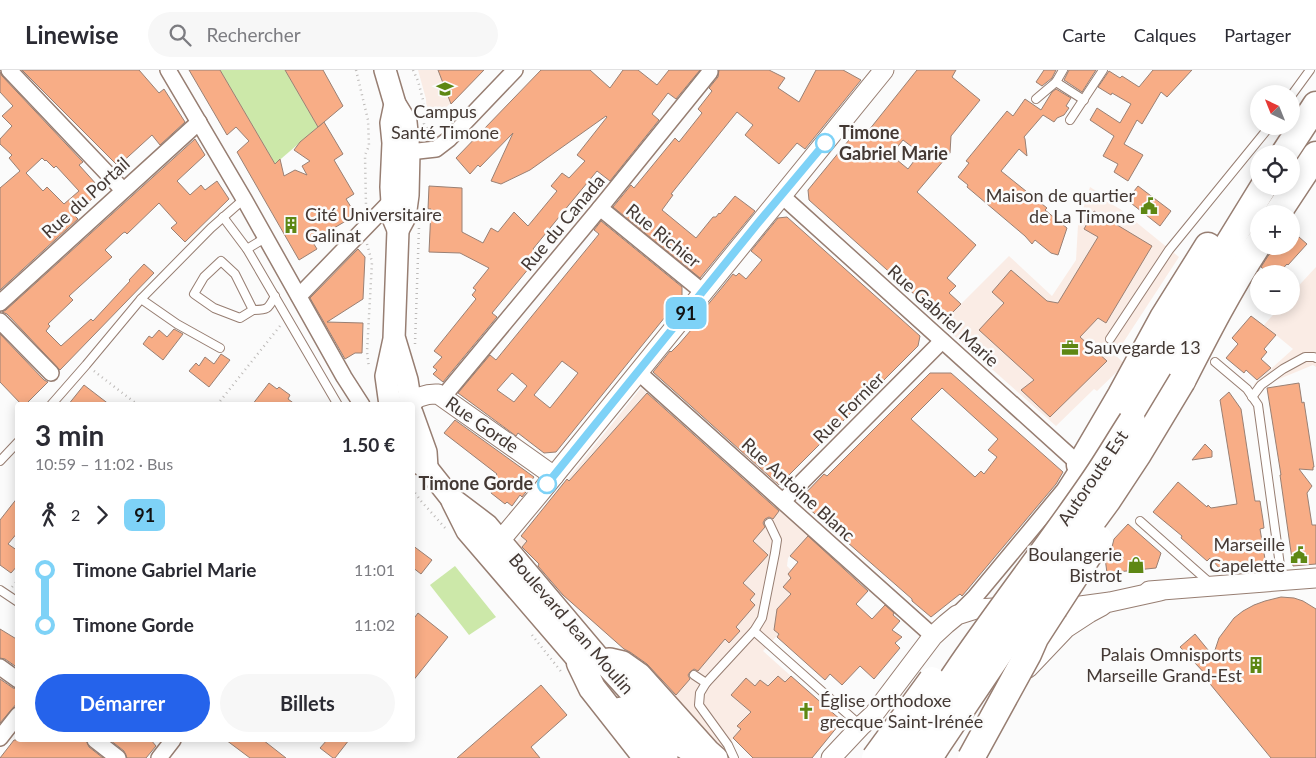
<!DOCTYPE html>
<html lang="fr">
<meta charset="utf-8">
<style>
:root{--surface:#fff;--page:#f7f7f7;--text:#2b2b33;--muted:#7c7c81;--line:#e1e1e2;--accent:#2563eb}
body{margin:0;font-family:Lato,sans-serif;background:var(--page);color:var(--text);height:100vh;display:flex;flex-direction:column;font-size:19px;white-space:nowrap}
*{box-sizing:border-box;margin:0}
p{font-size:16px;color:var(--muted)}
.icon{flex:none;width:28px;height:28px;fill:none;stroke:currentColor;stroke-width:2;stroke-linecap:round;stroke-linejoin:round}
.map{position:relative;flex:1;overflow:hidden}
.panel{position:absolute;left:15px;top:332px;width:400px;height:340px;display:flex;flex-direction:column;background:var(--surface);border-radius:5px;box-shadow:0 2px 12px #0003}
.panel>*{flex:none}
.badge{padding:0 10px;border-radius:8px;font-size:18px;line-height:32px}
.needle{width:32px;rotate:317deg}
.controls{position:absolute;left:1250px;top:15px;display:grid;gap:10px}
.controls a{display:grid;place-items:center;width:50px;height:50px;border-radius:50%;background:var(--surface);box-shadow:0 2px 12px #0003;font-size:25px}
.map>.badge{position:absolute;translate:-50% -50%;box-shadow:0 0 0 2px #fff}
.legs{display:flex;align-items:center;gap:8px;height:55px;padding:0 20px;font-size:16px}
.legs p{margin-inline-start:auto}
.head{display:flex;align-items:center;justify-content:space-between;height:85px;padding:0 20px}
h1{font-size:28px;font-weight:700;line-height:38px}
.primary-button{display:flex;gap:10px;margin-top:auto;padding:10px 20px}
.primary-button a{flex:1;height:58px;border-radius:30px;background:var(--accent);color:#fff;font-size:20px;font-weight:700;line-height:58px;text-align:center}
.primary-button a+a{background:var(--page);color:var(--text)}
ul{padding:0 20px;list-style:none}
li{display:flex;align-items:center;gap:18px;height:55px;font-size:19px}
li i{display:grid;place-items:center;width:8px;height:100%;margin:0 6px;background:currentColor}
li i::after{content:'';width:12px;height:12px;margin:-6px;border:4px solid;border-radius:50%;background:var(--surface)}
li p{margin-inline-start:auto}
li:first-child i{background:linear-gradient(#0000 50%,currentColor 0)}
li:last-child i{background:linear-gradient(currentColor 50%,#0000 0)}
header{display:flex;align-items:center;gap:30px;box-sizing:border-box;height:70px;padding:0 25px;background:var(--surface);border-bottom:1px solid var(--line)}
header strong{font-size:24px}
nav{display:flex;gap:28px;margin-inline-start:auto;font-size:18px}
.search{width:350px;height:45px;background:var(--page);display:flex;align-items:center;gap:12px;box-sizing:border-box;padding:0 18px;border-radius:28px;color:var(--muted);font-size:19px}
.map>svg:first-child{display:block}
</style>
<header>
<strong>Linewise</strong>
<div class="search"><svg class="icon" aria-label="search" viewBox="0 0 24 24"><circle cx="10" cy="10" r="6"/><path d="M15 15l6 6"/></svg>Rechercher</div>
<nav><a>Carte</a><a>Calques</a><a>Partager</a></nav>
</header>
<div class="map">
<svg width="1316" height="688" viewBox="0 0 1316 688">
<rect width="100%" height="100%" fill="#fbfbfb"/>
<g fill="#faece5">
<polygon points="418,0 484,0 452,34 451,33 436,46 427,46 426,29"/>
<polygon points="1090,117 1098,122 1106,131 1120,139 1179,187 1115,285 1125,294 1097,321 1094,319 1056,356 941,254 1009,186 1052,226 1076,190 1078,155"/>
<polygon points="1316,197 1316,297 1313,295 1267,314 1259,321 1254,314 1293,279 1264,255 1281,236 1291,236 1291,224"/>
<polygon points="641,318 809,465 788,488 787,496 795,504 808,532 763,581 791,606 721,682 644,597 534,500 539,494 522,478 521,478 516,473"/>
</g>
<g fill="#cce8a9">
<polygon points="220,0 285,0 318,57 275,94"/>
<polygon points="455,496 496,547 469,565 430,515"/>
</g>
<g fill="#f8ad86" stroke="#998074" fill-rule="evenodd">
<polygon points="22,0 139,0 159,23 164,19 185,52 160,75 152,65 118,96"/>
<polygon points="189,0 220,0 275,94 280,89 284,106 295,100 307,105 302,96 310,91 294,80 300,72 324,52 343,84 334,90 354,124 346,129 356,145 312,171 317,179 299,190 237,82 249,71 236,57 227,65"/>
<polygon points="285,0 323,0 343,36 318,57"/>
<polygon points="438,0 484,0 451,34"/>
<polygon points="541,0 590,0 610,18 623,0 638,0 657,15 669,0 700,0 676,29 668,23 652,44 659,50 610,111 597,101 568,136 533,179 537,183 532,190 534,192 492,243 497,247 443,312 433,304 437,300 433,297 442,287 434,281 476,229 472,225 476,220 473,218 489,198 460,183 429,182 431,139 428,139 429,116 462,118 462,162 483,173 491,158 498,162 514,142 528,156 557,121 551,116 562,103 569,108 585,91 577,85 607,47 606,46 530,100 501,114 491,111 513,63 480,97 478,95 470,104 456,88"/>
<polygon points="719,0 769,0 785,8 778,18 799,32 816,0 843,0 861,10 805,79 797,73 779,94 745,65 753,55 737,42 671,124 673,125 662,140 696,168 713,147 716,147 719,143 720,144 735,126 755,141 700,208 613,137 631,115 634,118 675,68 679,72 702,43 698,39 712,21 709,18 718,7"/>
<path d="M917 0H956L952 7 980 30 951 66 950 83 917 122 976 175 947 208 956 216 949 223 961 234 944 251 809 130 808 120 858 59 865 65ZM903 70 920 83 908 99 891 85Z"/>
<polygon points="1044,0 1056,0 1052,8 1042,16 1036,12"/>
<polygon points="1069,0 1096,0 1082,22 1064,10"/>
<polygon points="1153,0 1192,0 1167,27 1161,22 1142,54 1137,50 1124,74 1143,85 1128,111 1114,102 1118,94 1103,86 1114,66 1090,50 1097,38 1120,53 1131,34 1112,23 1111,25 1098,17 1109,1 1120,8 1122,6 1139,17"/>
<path d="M0 2 2 6 83 92 79 95 97 115V119L94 127 74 145 78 149 0 220V118L20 101 9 88 12 85 0 74V69L12 56 2 46 13 36 0 22ZM42 88 45 91 46 90 54 98 56 96 79 121 64 134 47 117 43 121 26 103Z"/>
<polygon points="1056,19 1071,28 1066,36 1069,38 1064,45 1057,48 1054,52 1043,45 1024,67 1025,69 1027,86 1019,79 1001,101 1047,138 1045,140 1067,158 1058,185 1051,183 1035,170 1032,174 1025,166 967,117 968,115 958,107 969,93 966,91 1007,41 1013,46 1025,29 1041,40 1052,22"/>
<polygon points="195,69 205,85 177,111 190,125 201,115 205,120 217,111 229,129 185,172 171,158 177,153 159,133 127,164 125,162 123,163 105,180 112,187 69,226 73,230 48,254 50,256 46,261 61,276 91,249 93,251 130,211 129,210 144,194 154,203 60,300 7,244 2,242 6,240"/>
<polygon points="1138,116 1171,141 1160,156 1127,130"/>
<polygon points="1094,141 1152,176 1106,253 1098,248 1080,267 1107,291 1050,347 1021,320 1034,310 979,260 1004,233 992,222 1011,200 1047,231 1058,233 1098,167 1084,159"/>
<polygon points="787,147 920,266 918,276 779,415 653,302 670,281 671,282 679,274 698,252 697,248 733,204 736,206 739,203 746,209 762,190 751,181 778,148"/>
<path d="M601 151 682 217V226L556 382 544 383 518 363 516 366 458 323 490 285 496 290 599 164 594 160ZM562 291 578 303 550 338 534 325ZM512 303 527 316 514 332 497 320Z"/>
<polygon points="1291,160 1307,174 1288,195 1287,194 1278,204 1269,204 1261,197 1268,186 1278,176 1291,176"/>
<polygon points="358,179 365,187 363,229 327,252 363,253 362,283 355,283 345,289 310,228"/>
<polygon points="1251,246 1276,265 1264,279 1267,282 1261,289 1271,298 1257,310 1246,300 1244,303 1226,288 1238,274 1232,268"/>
<polygon points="174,259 183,264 163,290 143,274 149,266 152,268 159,260 167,267"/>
<polygon points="0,264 44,310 48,312 25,335 22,335 0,312"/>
<polygon points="221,284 230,290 209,317 189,301 196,293 199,296 205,287 214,294"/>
<path d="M930 303H951L1063 402 1056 414 962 526 960 524 931 547 912 531V529L799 430 824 404 827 406ZM942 318 998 369 988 380 997 387 984 404 981 401 975 407 911 349Z"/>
<polygon points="269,313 277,319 279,317 290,325 288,329 296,335 252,335"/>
<polygon points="1299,313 1302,333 1304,332 1314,397 1313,397 1313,400 1299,399 1312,416 1307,423 1312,455 1316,455 1316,494 1293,496 1280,405 1281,405 1267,318"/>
<polygon points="84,315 110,335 68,335"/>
<polygon points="1229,322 1241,339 1255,431 1260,431 1263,450 1264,458 1260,459 1266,495 1245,498 1245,501 1223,502 1210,488 1207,491 1181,468 1182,466 1153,442 1178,412 1207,437 1208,435 1211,438 1237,434 1220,330"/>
<polygon points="647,323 779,441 773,449 769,447 765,449 763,453 765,457 753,471 768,485 743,513 755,524 750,530 755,535 736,557 740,561 729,573 725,569 698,601 694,599 690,602 688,605 690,609 676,625 647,594 630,582 624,579 563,525 538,496 539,494 522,477 527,471 521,466 567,409 569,411"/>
<polygon points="455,350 534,407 531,411 533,413 522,427 520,425 512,436 507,432 505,434 491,423 492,421 487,417 497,404 444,363"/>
<polygon points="1205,374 1212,381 1212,387 1192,390"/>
<polygon points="18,427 18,462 8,474 18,481 18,495 11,503 0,495 0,450"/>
<polygon points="1128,454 1161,483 1156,498 1107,503 1105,488 1112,477 1114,469"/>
<polygon points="808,466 868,521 856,534 872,549 885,535 894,543 893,545 900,551 892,560 902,567 895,573 900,578 874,609 860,596 842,615 830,604 825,610 777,567 779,564 774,560 777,539 791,524 783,517 791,508 788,504 798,492 790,486"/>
<polygon points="412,475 432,490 421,504 412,497"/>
<polygon points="1281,527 1294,528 1303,531 1316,539 1316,688 1271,688 1206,609 1209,608 1180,577 1195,564 1213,586 1219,568 1234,548 1243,541 1254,535 1265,531"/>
<polygon points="418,543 448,567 412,612 412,551"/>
<polygon points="0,559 18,570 18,598 5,589 0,588"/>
<polygon points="778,606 785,612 791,606 842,651 812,688 753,688 733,668 741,659 737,656 751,642 731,625 746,608 755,616 760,610 768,616"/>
<polygon points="0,609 13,618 18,619 18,632 0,653"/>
<polygon points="541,615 567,645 531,677 540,688 457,688"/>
<polygon points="14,670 86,670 89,677 103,688 0,688"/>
<polygon points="110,670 151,670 156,676 146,688 127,688 124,681"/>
<polygon points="226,670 263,670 286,688 250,688"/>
<polygon points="327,670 349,670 335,688 333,688 320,678"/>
</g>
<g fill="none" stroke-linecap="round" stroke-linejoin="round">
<g stroke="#977e72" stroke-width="10">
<g id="service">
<polyline points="1056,12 1084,30"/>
<polyline points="1291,26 1310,0"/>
<polyline points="1036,29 1056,12 1063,0"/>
<polyline points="1070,50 1103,0"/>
<polyline points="223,147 247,179 338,335"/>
<polyline points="247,179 265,168"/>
<polyline points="141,229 177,254 220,278"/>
<path d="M253 240 240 248 214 238 194 224 204 207 221 191 235 204 253 240C268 240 268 239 275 226"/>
<polyline points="1110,269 1169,180 1270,56"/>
<polyline points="1215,292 1247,319 1258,335 1282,510"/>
<polyline points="1252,327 1261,315 1283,299 1305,287 1314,287 1316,288"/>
<polyline points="51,335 86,295 141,229 211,158 244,129"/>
<polyline points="0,391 18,372"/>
<polyline points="1140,451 1210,513"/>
<polyline points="0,520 18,532"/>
<polyline points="754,561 861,656"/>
<polyline points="694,605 706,613"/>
<polyline points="734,688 728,675 699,635 700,623 706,613 754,561 762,548 775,483 777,470 769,453"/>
</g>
</g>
<g stroke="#977e72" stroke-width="18">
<g id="minor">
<polyline points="9,0 123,120"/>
<polyline points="168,0 244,129 344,307 362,335"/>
<polyline points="401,87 409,82 436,79 449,69 515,0"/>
<polyline points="781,125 1080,395 1064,420 975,527 958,544"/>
<polyline points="600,138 703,222"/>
<polyline points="299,226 391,131"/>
<polyline points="0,233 199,52"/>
<polyline points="0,251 51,303"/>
<polyline points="638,302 933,566"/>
<polyline points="443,327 600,138 710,2"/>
<polyline points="783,431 942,271"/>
<polyline points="0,597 18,610"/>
<polyline points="0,668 18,645"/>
<polyline points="95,670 118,688"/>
<polyline points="159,688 173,670"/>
</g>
</g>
<g stroke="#977e72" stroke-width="21">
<g id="tertiary">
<path d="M405 335C415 328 425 323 438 324L554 406"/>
<polyline points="489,477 500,471 504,466 540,423 884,0"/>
<polyline points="1149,521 1316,508"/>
<polyline points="1046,536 1073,537 1110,532 1160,521"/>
<polyline points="1028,598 1066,558 1089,543 1102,536"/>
<polyline points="831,688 861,656 874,644 933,566 946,554 957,545 976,539 1011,537"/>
</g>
</g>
<g stroke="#977e72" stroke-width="24">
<g id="secondary">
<polyline points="385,0 395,34 406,52 409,82 408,125 405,147 398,160"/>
<polyline points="395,270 407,310 411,335"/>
<polyline points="390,335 386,306 394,269 398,160 393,148 391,117 393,73 391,53 395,34"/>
<polyline points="412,343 426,382 427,398"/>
<polyline points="412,389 427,398 450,427 487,455 601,590 668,664 677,676"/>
<polyline points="452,431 467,461 590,604"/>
<polyline points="601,590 610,589 623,592 640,604 709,681 717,688"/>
<polyline points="621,638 667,688"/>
</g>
</g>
<g stroke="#977e72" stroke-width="29">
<g id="motorway">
<polyline points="1284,84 1316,35"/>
<polyline points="1277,144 1316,85"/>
<path d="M1182 311C1206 264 1230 217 1259 173"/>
<polyline points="1118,369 1132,351 1221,186 1264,116"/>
<polyline points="1080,395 1121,325 1163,248 1208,176"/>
<polyline points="580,593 592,618 647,688"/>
<polyline points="668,664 689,678 699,688"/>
</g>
</g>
<g stroke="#bdbab8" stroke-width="2.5" stroke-dasharray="1 4" stroke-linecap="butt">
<polyline points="356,0 368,50 369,76 365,85 366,136"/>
<polyline points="413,0 418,11 423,30 424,54 429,61 429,65"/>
<polyline points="367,174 372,192 367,282 369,298"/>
<polyline points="415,274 419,157"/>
<polyline points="94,301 138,335"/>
<polyline points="217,335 280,256"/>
<polyline points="412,419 421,431 447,460"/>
<polyline points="12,517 18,510"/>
<polyline points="532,565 563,604"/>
</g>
<use href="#service" stroke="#fff" stroke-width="8"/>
<use href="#minor" stroke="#fff" stroke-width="15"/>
<use href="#tertiary" stroke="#fff" stroke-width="19"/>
<use href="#secondary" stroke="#fff" stroke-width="21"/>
<use href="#motorway" stroke="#fff" stroke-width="26"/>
<g stroke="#977e72" stroke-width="29" stroke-linecap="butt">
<g id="motorway-bridge">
<polyline points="875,688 932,610"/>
<path d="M903 688C958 591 1030 504 1093 412 1107 392 1119 371 1132 351"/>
<polyline points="929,688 938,674 1041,521 1107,431 1138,384 1182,311"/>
<polyline points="971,688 1028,584 1035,568 1099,469"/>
</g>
</g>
<use href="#motorway-bridge" stroke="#fff" stroke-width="26"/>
</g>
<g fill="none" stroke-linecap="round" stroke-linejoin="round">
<g stroke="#fff" stroke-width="11">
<polyline id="line-1" points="547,414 758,153 825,73"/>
</g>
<use href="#line-1" stroke="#7ed2f7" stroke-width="8"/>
</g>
<defs>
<g id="university-bare" transform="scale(1.35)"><path d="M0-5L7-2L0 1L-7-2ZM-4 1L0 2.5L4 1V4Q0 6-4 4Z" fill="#5d8713" stroke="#fbfbfb" stroke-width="2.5" paint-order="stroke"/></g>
<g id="civic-bare" transform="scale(1.35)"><path d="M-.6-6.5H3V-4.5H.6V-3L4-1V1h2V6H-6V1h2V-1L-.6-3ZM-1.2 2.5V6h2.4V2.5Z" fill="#5d8713" stroke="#fbfbfb" stroke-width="2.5" paint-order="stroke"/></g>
<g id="building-bare" transform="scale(1.35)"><path d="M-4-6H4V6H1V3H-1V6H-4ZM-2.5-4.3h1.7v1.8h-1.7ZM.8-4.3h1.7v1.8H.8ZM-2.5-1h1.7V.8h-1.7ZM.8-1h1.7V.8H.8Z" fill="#5d8713" stroke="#fbfbfb" stroke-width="2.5" paint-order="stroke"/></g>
<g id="office-bare" transform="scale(1.35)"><path d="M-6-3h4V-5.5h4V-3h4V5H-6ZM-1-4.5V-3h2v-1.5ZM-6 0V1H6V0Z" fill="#5d8713" stroke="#fbfbfb" stroke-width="2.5" paint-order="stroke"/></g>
<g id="shop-bare" transform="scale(1.35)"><path d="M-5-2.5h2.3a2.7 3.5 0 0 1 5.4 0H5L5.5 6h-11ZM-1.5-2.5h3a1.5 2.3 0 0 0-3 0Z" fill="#5d8713" stroke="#fbfbfb" stroke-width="2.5" paint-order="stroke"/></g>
<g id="church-bare" transform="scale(1.35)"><path d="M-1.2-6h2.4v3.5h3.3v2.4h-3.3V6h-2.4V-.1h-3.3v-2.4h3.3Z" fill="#5d8713" stroke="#fbfbfb" stroke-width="2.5" paint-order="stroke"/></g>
</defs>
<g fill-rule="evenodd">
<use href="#university-bare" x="445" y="19"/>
<use href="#civic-bare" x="1149" y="136"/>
<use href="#building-bare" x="291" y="155"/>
<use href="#office-bare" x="1070" y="278"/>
<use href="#civic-bare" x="1299" y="485"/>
<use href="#shop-bare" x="1136" y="495"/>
<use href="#building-bare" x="1256" y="595"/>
<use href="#church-bare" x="806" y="641"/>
</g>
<g fill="#fff" stroke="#7ed2f7" stroke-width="2.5">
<circle cx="825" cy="73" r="9"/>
<circle cx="547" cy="414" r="9"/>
</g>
<g text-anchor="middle" stroke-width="5" stroke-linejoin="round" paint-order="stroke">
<g font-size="18" fill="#443934" stroke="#fbfbfb" text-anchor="end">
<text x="445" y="48" text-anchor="middle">Campus<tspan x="445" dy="21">Santé Timone</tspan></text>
<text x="1135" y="132">Maison de quartier<tspan x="1135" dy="21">de La Timone</tspan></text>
<text x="305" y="151" text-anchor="start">Cité Universitaire<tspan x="305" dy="21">Galinat</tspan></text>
<text x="1084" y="284" text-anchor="start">Sauvegarde 13</text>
<text x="1285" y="481">Marseille<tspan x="1285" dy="21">Capelette</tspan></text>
<text x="1122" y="491">Boulangerie<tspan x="1122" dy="21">Bistrot</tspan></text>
<text x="1242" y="591">Palais Omnisports<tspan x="1242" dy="21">Marseille Grand-Est</tspan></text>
<text x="820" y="637" text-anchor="start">Église orthodoxe<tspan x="820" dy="21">grecque Saint-Irénée</tspan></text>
</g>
<g font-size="18" font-weight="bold" fill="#443934" stroke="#fbfbfb" text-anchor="start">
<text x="839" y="69">Timone<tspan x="839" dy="21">Gabriel Marie</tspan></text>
<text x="533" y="420" text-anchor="end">Timone Gorde</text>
</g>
<g font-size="18" fill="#443934" stroke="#fbfbfb">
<text transform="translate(86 128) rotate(-42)" y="6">Rue du Portail</text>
<text transform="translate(563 153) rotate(-50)" y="6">Rue du Canada</text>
<text transform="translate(663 166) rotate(39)" y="6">Rue Richier</text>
<text transform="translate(943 246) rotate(42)" y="6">Rue Gabriel Marie</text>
<text transform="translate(849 338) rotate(-45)" y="6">Rue Fornier</text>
<text transform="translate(482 355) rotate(35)" y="6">Rue Gorde</text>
<text transform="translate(1093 408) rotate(-56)" y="6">Autoroute Est</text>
<text transform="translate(798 420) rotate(42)" y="6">Rue Antoine Blanc</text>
<text transform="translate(571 554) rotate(49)" y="6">Boulevard Jean Moulin</text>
</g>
</g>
</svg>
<div class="controls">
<a><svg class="needle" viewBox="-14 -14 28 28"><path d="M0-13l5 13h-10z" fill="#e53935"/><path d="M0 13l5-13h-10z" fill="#7c7c81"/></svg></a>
<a><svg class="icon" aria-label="locate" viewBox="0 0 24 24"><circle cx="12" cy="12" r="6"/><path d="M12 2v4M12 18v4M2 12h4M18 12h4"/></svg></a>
<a>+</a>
<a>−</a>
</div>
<b class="badge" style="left:686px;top:243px;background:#7ed2f7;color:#111">91</b>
<section class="panel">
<div class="head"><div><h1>3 min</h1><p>10:59 – 11:02 · Bus</p></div><b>1.50 €</b></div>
<div class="legs"><svg class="icon" aria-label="walk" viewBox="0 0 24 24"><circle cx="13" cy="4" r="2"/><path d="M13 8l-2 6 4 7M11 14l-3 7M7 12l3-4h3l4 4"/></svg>2<svg class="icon" aria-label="forward" viewBox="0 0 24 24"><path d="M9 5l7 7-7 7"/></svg><b class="badge" style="background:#7ed2f7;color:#111">91</b></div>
<ul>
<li><i style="color:#7ed2f7"></i><b>Timone Gabriel Marie</b><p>11:01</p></li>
<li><i style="color:#7ed2f7"></i><b>Timone Gorde</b><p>11:02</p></li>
</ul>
<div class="primary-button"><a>Démarrer</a><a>Billets</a></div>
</section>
</div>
